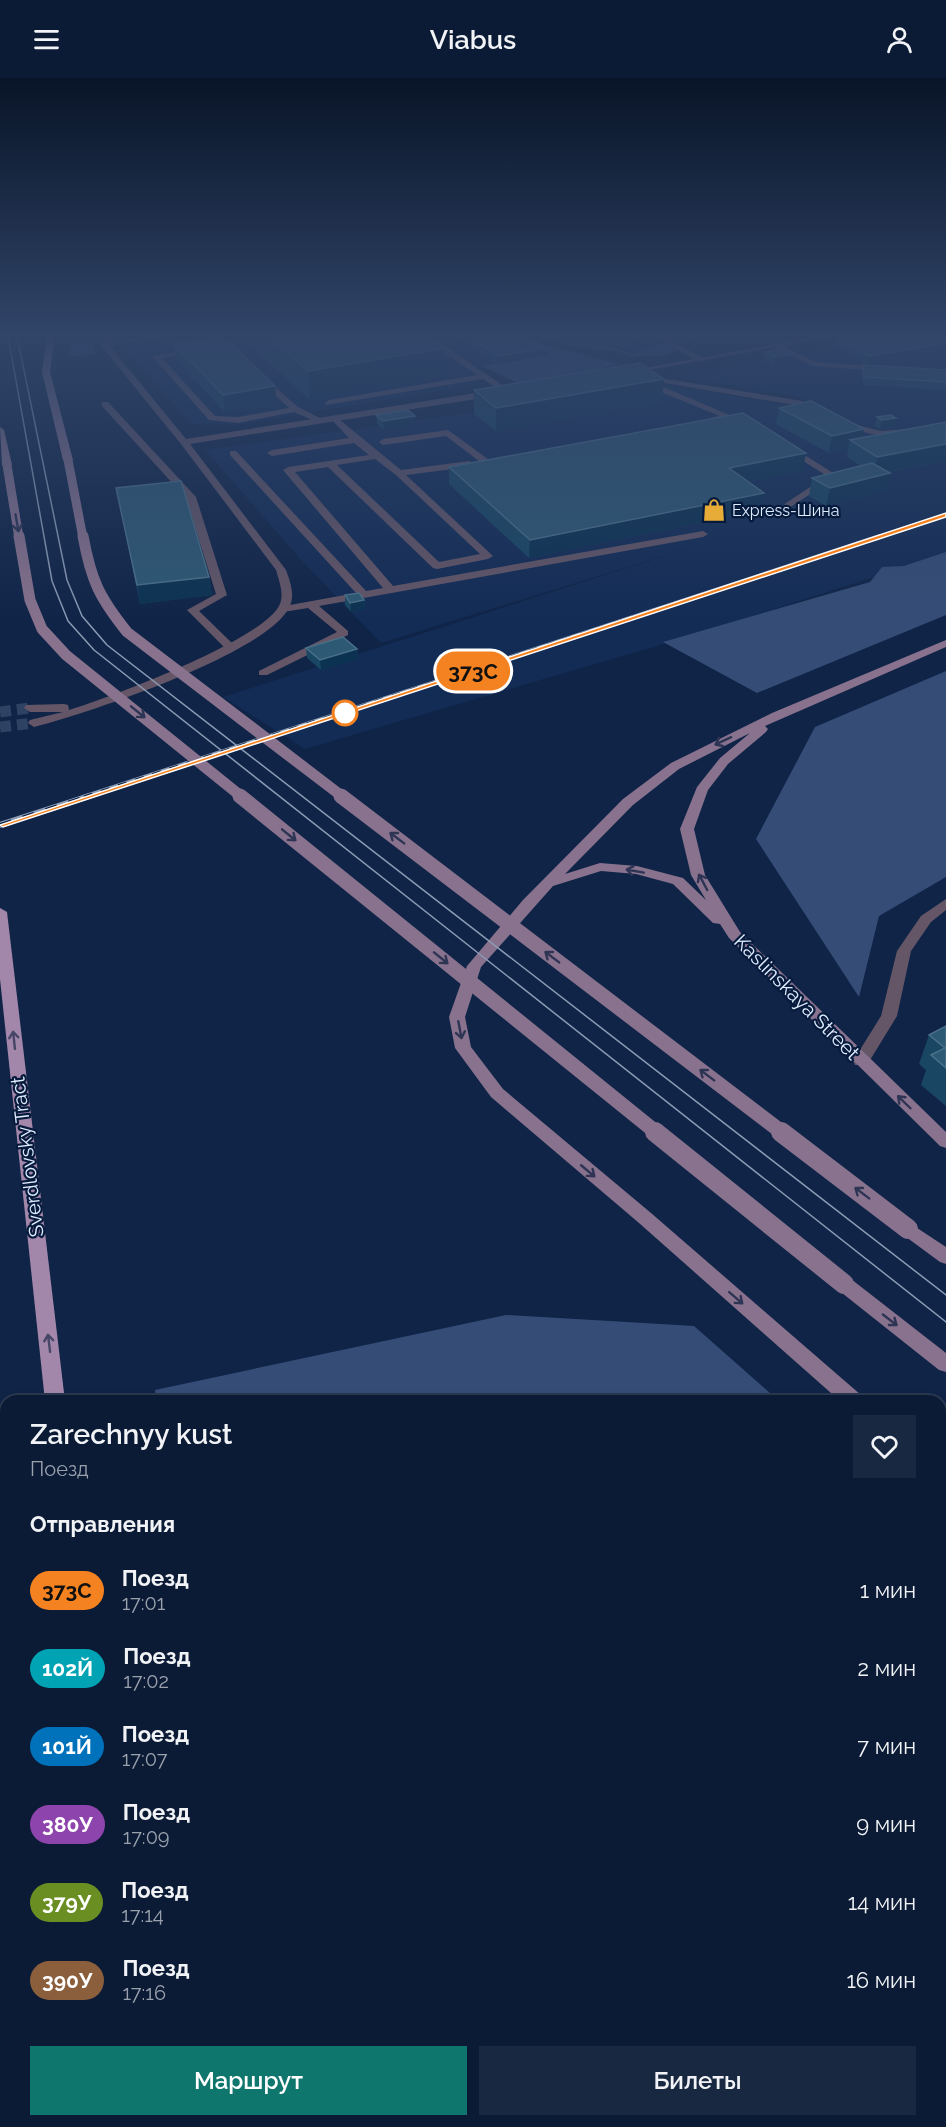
<!DOCTYPE html>
<html lang="ru">
<meta charset="utf-8">
<style>
:root{--surface:#0b1b35;--page:#192841;--text:#f1f3f6;--muted:#9aa1ad;--line:#2b3950;--accent:#0f766e}
body{margin:0;font-family:Raleway,sans-serif;background:var(--page);color:var(--text);height:100vh;display:flex;flex-direction:column;font-size:22px;white-space:nowrap}
*{box-sizing:border-box;margin:0}
p{font-size:20px;color:var(--muted)}
.icon{flex:none;width:33px;height:33px;fill:none;stroke:currentColor;stroke-width:2;stroke-linecap:round;stroke-linejoin:round}
.map{position:relative;flex:1;overflow:hidden}
.details{position:absolute;left:0px;top:1317px;width:946px;height:732px;display:flex;flex-direction:column;background:var(--surface);border-radius:18px 18px 0 0;box-shadow:0 3px 9px #0003,0 0 0 2px var(--line)}
.details>*{flex:none}
.badge{padding:0 12px;border-radius:20px;font-size:21px;line-height:39px}
.map>.badge{position:absolute;translate:-50% -50%;box-shadow:0 0 0 3px #fff}
h2{padding:0 30px;font-size:22px;line-height:54px}
.round{display:grid;place-items:center;flex:none;width:63px;height:63px;border-radius:0px;background:var(--page)}
.head{display:flex;align-items:center;justify-content:space-between;height:102px;padding:0 30px}
h1{font-size:28px;font-weight:600;line-height:45px}
.primary-button{display:flex;gap:12px;margin-top:auto;padding:12px 30px}
.primary-button a{flex:1;height:69px;border-radius:0px;background:var(--accent);color:#fff;font-size:24px;font-weight:600;line-height:69px;text-align:center}
.primary-button a+a{background:var(--page);color:var(--text)}
ul{padding:0;list-style:none}
li{display:flex;align-items:center;gap:18px;height:78px;padding:0 30px}
li div{flex:1}
li b{display:block;font-size:22px}
li em{font-style:normal}
li .badge{min-width:66px;font-weight:700;text-align:center}
header{display:flex;justify-content:space-between;align-items:center;height:78px;padding:0 30px;background:var(--surface);font-size:27px;font-weight:600}
.map>svg:first-child{display:block}
</style>
<header><svg class="icon" aria-label="menu" viewBox="0 0 24 24"><path d="M4 6h16M4 12h16M4 18h16"/></svg>Viabus<svg class="icon" aria-label="person" viewBox="0 0 24 24"><circle cx="12" cy="8" r="4"/><path d="M4 21q1-7 8-7t8 7"/></svg></header>
<div class="map">
<svg width="946" height="2049" viewBox="0 0 946 2049">
<rect width="100%" height="100%" fill="#0f2447"/>
<g fill="#132c55">
<polygon points="126,258 509,258 546,276 467,292 483,306 234,347 192,346 121,268"/>
<polygon points="577,258 747,258 638,275"/>
<polygon points="895,258 946,258 946,476 681,561 305,671 223,619 696,468 381,565 304,485 205,372 670,307 800,330 808,320 668,297 710,292"/>
</g>
<g fill="#354d76">
<polygon points="71,258 90,258 95,276 68,279"/>
<polygon points="509,258 619,286 573,297 516,304 482,288 550,276"/>
<polygon points="537,258 580,258 634,276 669,262 677,272 664,278 630,278 617,273 574,269"/>
<polygon points="946,474 946,537 757,615 663,564 870,504 882,489 904,488"/>
<polygon points="946,593 946,799 879,838 859,919 756,761 815,649"/>
<polygon points="506,1237 694,1248 779,1323 156,1323 155,1312"/>
<polygon points="941,1466 946,1470 946,1858 940,1857"/>
<polygon points="941,1941 946,1942 946,2049 633,2049 626,2043 940,2043"/>
<polygon points="304,2043 432,2043 439,2049 306,2049"/>
</g>
<g fill="none" stroke-linecap="round" stroke-linejoin="round">
<g stroke="#2e4263" stroke-width="11" stroke-dasharray="11 6" stroke-linecap="butt">
<polyline points="0,634 30,630"/>
<polyline points="0,649 34,645"/>
</g>
<g fill="#645667" fill-rule="evenodd">
<polygon points="147,258 167,258 105,269 101,267"/>
<polygon points="420,258 430,258 511,313 504,315 483,301 326,327 325,325 329,322 477,297"/>
<polygon points="654,258 664,258 706,282 699,284"/>
<polygon points="779,266 815,284 885,289 889,291 885,293 813,288 776,270 775,268"/>
<polygon points="197,270 201,272 200,274 162,280 215,338 238,339 289,330 257,300 256,298 260,296 298,329 324,342 317,344 294,334 238,345 209,342 152,278"/>
<polygon points="642,297 802,323 820,333 816,336 800,328 647,302 734,339 713,345 710,344 710,340 720,338 641,306 640,304 643,302 638,299"/>
<polygon points="102,324 108,324 196,419 227,517 199,533 234,567 234,571 226,571 187,532 216,516 186,420 102,328"/>
<path d="M334 337 401 392 469 383 474 386 469 389 406 397 493 478 488 481 437 491 433 490 328 389 295 394 393 508 703 453 708 456 703 459 319 528 348 553V557L267 597H259V593L337 554 308 530 283 534 279 533V529L356 515 230 377V373H236L366 513 383 510 283 392 288 389 369 377 354 365 272 378 267 375 272 372 349 360 330 340ZM375 381 396 397 480 476 439 484 337 387Z"/>
<polygon points="845,344 881,353 946,348 946,354 881,358 842,349 841,347"/>
<polygon points="448,352 489,382 489,386 483,386 446,358 383,367 379,364 383,361"/>
<polygon points="787,366 838,398 789,430 784,427 786,425 827,398 784,371 782,369"/>
</g>
<g fill="#645667" fill-rule="evenodd">
<path d="M103 258H111L109 267 186 361 495 312 499 315 495 318 190 366 286 492C290 503 295 516 290 528 269 575 85 636 34 649L28 645 30 642 63 634H30L24 630 26 627 64 626 68 627 69 632C110 620 260 563 279 528 285 517 279 503 276 492L181 366 102 269Z"/>
<polygon points="820,258 838,258 627,296 623,294"/>
<polygon points="946,821 946,832 931,844 911,873 897,938 867,987 855,987 853,983 881,938 897,873 921,838"/>
</g>
<g fill="#88728d" fill-rule="evenodd">
<polygon points="47,258 55,258 50,294 73,382 68,385 63,382 42,294"/>
<polygon points="0,349 4,352 12,387 7,390 2,387"/>
<path d="M946 562V569L765 648 768 651 766 654 728 686 708 712 694 751 705 797 740 854 946 1054V1070L940 1068 729 860 720 846 713 845 673 806 636 796 601 793 553 808 481 889 465 939 471 969 503 1011 651 1135 861 1317 864 1323H840L639 1145 491 1019 455 970 449 939 467 888 523 822 623 721 671 685 772 635ZM750 655 720 680 697 709 680 751 691 797 706 822 683 800 637 788 600 785 565 796 633 727 679 691Z"/>
<polygon points="908,1144 946,1169 946,1186 940,1184 902,1156 899,1151 902,1146"/>
<polygon points="844,1198 851,1201 946,1275 946,1294 939,1292 837,1211 835,1206 837,1201"/>
<polygon points="940,1388 946,1390 946,1411 940,1409"/>
<polygon points="478,2043 511,2043 513,2049 480,2049"/>
</g>
<g fill="#a387aa" fill-rule="evenodd">
<polygon points="0,830 7,834 65,1323 45,1323 0,901"/>
<polygon points="148,2043 176,2043 177,2049 149,2049"/>
</g>
<g stroke="#8b9bb4" stroke-width="1.5">
<polyline points="8,258 52,503 68,543 94,572 946,1244"/>
<polyline points="17,258 67,502 82,538 107,567 946,1217"/>
</g>
<g stroke="#8b9bb4" stroke-width="4">
<polyline id="rail-far2" points="876,460 946,437"/>
</g>
<g stroke="#8b9bb4" stroke-width="4.5">
<polyline id="rail-far1" points="84,719 881,458"/>
</g>
<g stroke="#8b9bb4" stroke-width="6">
<polyline id="rail" points="0,747 89,718"/>
</g>
<use href="#rail-far2" stroke="#061a3c" stroke-width="2" stroke-dasharray="8" stroke-linecap="butt"/>
<use href="#rail-far1" stroke="#061a3c" stroke-width="3" stroke-dasharray="9" stroke-linecap="butt"/>
<use href="#rail" stroke="#061a3c" stroke-width="4" stroke-dasharray="12" stroke-linecap="butt"/>
<g stroke="#88728d" stroke-width="9">
<polyline points="68,382 83,460"/>
<polyline points="7,387 19,460"/>
</g>
<g stroke="#88728d" stroke-width="11">
<polyline points="19,458 30,522 42,551 66,577 242,719"/>
<path d="M83 458C91 502 99 519 127 554L343 719"/>
</g>
<g stroke="#88728d" stroke-width="15">
<polyline points="240,718 657,1055"/>
<polyline points="341,718 783,1055"/>
</g>
<g stroke="#88728d" stroke-width="20">
<polyline points="655,1054 844,1206"/>
<polyline points="781,1054 908,1151"/>
</g>
</g>
<g fill="#194763">
<polygon points="242,258 429,258 446,298 310,322 242,260"/>
<polygon points="452,258 508,258 544,278 497,286 465,263"/>
<polygon points="591,258 651,258 651,262 628,270"/>
<polygon points="687,258 745,258 700,266"/>
<polygon points="946,258 867,286 834,268 836,260"/>
<polygon points="174,266 277,325 225,334 176,282"/>
<polygon points="765,274 789,285 774,287 764,282"/>
<polygon points="863,287 946,292 946,312 863,307 862,295"/>
<polygon points="474,312 662,324 496,353 474,336"/>
<polygon points="779,330 863,359 946,344 946,383 888,394 886,412 826,428 809,418 812,400 861,388 847,379 848,371 829,375 776,346"/>
<polygon points="376,337 415,338 415,347 384,352 377,346"/>
<polygon points="877,339 896,340 894,349 880,351 875,348"/>
<polygon points="449,389 803,393 748,404 761,432 529,480 449,406"/>
<polygon points="116,410 209,499 212,517 140,526"/>
<polygon points="345,517 364,522 365,531 351,534 345,527"/>
<polygon points="306,570 357,571 358,581 321,592 307,580"/>
<polygon points="946,948 946,1028 921,1007 926,992 919,986 929,957"/>
</g>
<g fill="#0c3251">
<polygon points="639,258 651,258 651,262 628,270 629,262"/>
<polygon points="701,258 745,258 700,266"/>
<polygon points="946,265 946,273 867,286 869,278"/>
<polygon points="445,270 446,298 310,322 308,293"/>
<polygon points="545,270 544,278 497,286 497,278"/>
<polygon points="790,276 789,285 774,287 775,279"/>
<polygon points="664,301 662,324 496,353 496,330"/>
<polygon points="275,308 277,325 225,334 223,317"/>
<polygon points="415,338 415,347 384,352 383,343"/>
<polygon points="896,340 894,349 880,351 882,342"/>
<polygon points="864,351 861,367 850,362 848,371 829,375 832,358"/>
<polygon points="946,366 946,383 874,396 877,379"/>
<polygon points="806,375 803,393 727,408 729,390"/>
<polygon points="890,395 886,412 826,428 830,410"/>
<polygon points="764,415 761,432 529,480 530,462"/>
<polygon points="209,499 212,517 140,526 137,507"/>
<polygon points="364,522 365,531 351,534 350,525"/>
<polygon points="357,571 358,581 321,592 320,582"/>
</g>
<g fill="#2e5974" stroke="#4a7089" stroke-width="1.5">
<polygon points="223,258 275,308 223,317 174,266"/>
<polygon points="268,258 429,258 445,270 308,293"/>
<polygon points="470,258 508,258 512,261 528,258 545,270 497,278"/>
<polygon points="617,258 639,258 629,262"/>
<polygon points="849,258 946,258 946,265 869,278 836,260"/>
<polygon points="780,271 790,276 775,279 765,274"/>
<polygon points="640,285 664,301 496,330 474,312"/>
<polygon points="863,287 946,292 946,304 864,299"/>
<polygon points="811,323 864,351 832,358 779,330"/>
<polygon points="408,332 415,338 383,343 376,337"/>
<polygon points="743,335 806,375 729,390 764,415 530,462 449,389"/>
<polygon points="891,337 896,340 882,342 877,339"/>
<polygon points="946,344 946,366 877,379 850,362"/>
<polygon points="872,385 890,395 830,410 812,400"/>
<polygon points="181,403 209,499 137,507 116,410"/>
<polygon points="359,515 364,522 350,525 345,517"/>
<polygon points="343,559 357,571 320,582 306,570"/>
<polygon points="946,948 946,990 931,977 945,970 929,957"/>
</g>
<defs><path id="oneway-shaft" d="M-6 0H5M1.5-3L5.5 0L1.5 3" fill="none" stroke-width="1.6" stroke-linecap="round" stroke-linejoin="round" transform="scale(1.5)"/></defs>
<g stroke="#2d3454">
<use href="#oneway-shaft" transform="translate(17 445) rotate(80)"/>
<use href="#oneway-shaft" transform="translate(138 634) rotate(39)"/>
<use href="#oneway-shaft" transform="translate(723 663) rotate(155)"/>
<use href="#oneway-shaft" transform="translate(289 757) rotate(39)"/>
<use href="#oneway-shaft" transform="translate(397 760) rotate(-143)"/>
<use href="#oneway-shaft" transform="translate(635 793) rotate(-170)"/>
<use href="#oneway-shaft" transform="translate(703 804) rotate(-118)"/>
<use href="#oneway-shaft" transform="translate(552 879) rotate(-143)"/>
<use href="#oneway-shaft" transform="translate(441 880) rotate(39)"/>
<use href="#oneway-shaft" transform="translate(460 952) rotate(79)"/>
<use href="#oneway-shaft" transform="translate(707 997) rotate(-143)"/>
<use href="#oneway-shaft" transform="translate(904 1024) rotate(-136)"/>
<use href="#oneway-shaft" transform="translate(588 1093) rotate(40)"/>
<use href="#oneway-shaft" transform="translate(862 1115) rotate(-143)"/>
<use href="#oneway-shaft" transform="translate(736 1220) rotate(41)"/>
<use href="#oneway-shaft" transform="translate(890 1242) rotate(38)"/>
</g>
<g stroke="#454668">
<use href="#oneway-shaft" transform="translate(14 962) rotate(-96)"/>
<use href="#oneway-shaft" transform="translate(49 1265) rotate(-97)"/>
</g>
<linearGradient id="sky" x2="0" y2="1"><stop stop-color="#081427"/><stop offset="0.47" stop-color="#314569"/><stop offset="1" stop-color="#314569" stop-opacity="0"/></linearGradient>
<rect width="946" height="545" fill="url(#sky)"/>
<polygon fill="#f58220" stroke="#fff" stroke-width="1.5" points="946,435 946,439 3,749 0,747"/>
<defs>
<g id="shop-bare" transform="scale(1.8)"><path d="M-5-2.5h2.3a2.7 3.5 0 0 1 5.4 0H5L5.5 6h-11ZM-1.5-2.5h3a1.5 2.3 0 0 0-3 0Z" fill="#e7ac37" stroke="#061a3c" stroke-width="2.5" paint-order="stroke"/></g>
</defs>
<g fill-rule="evenodd">
<use href="#shop-bare" x="714" y="432"/>
</g>
<circle fill="#fff" stroke="#f58220" stroke-width="3" cx="345" cy="635" r="12"/>
<g text-anchor="middle" stroke-width="4.5" stroke-linejoin="round" paint-order="stroke">
<g font-size="16" fill="#e0ecff" stroke="#061a3c" text-anchor="start">
<text x="732" y="438">Express-Шина</text>
</g>
<g font-size="20" fill="#e0ecff" stroke="#061a3c">
<text transform="translate(797 919) rotate(45)" y="7">Kaslinskaya Street</text>
<text transform="translate(27 1079) rotate(-97)" y="7">Sverdlovsky Tract</text>
</g>
</g>
</svg>
<b class="badge" style="left:473px;top:593px;background:#f58220;color:#111">373C</b>
<section class="details">
<div class="head"><div><h1>Zarechnyy kust</h1><p>Поезд</p></div><a class="round"><svg class="icon" aria-label="heart" viewBox="0 0 24 24"><path d="M12 20l-8-8c-3-5 5-10 8-4 3-6 11-1 8 4z"/></svg></a></div>
<h2>Отправления</h2>
<ul>
<li><span class="badge" style="background:#f58220;color:#111">373C</span><div><b>Поезд</b><p>17:01</p></div><em>1 мин</em></li>
<li><span class="badge" style="background:#00a3b4;color:#fff">102Й</span><div><b>Поезд</b><p>17:02</p></div><em>2 мин</em></li>
<li><span class="badge" style="background:#0072bc;color:#fff">101Й</span><div><b>Поезд</b><p>17:07</p></div><em>7 мин</em></li>
<li><span class="badge" style="background:#8e44ad;color:#fff">380У</span><div><b>Поезд</b><p>17:09</p></div><em>9 мин</em></li>
<li><span class="badge" style="background:#6b8e23;color:#fff">379У</span><div><b>Поезд</b><p>17:14</p></div><em>14 мин</em></li>
<li><span class="badge" style="background:#8b5e3c;color:#fff">390У</span><div><b>Поезд</b><p>17:16</p></div><em>16 мин</em></li>
</ul>
<div class="primary-button"><a>Маршрут</a><a>Билеты</a></div>
</section>
</div>
